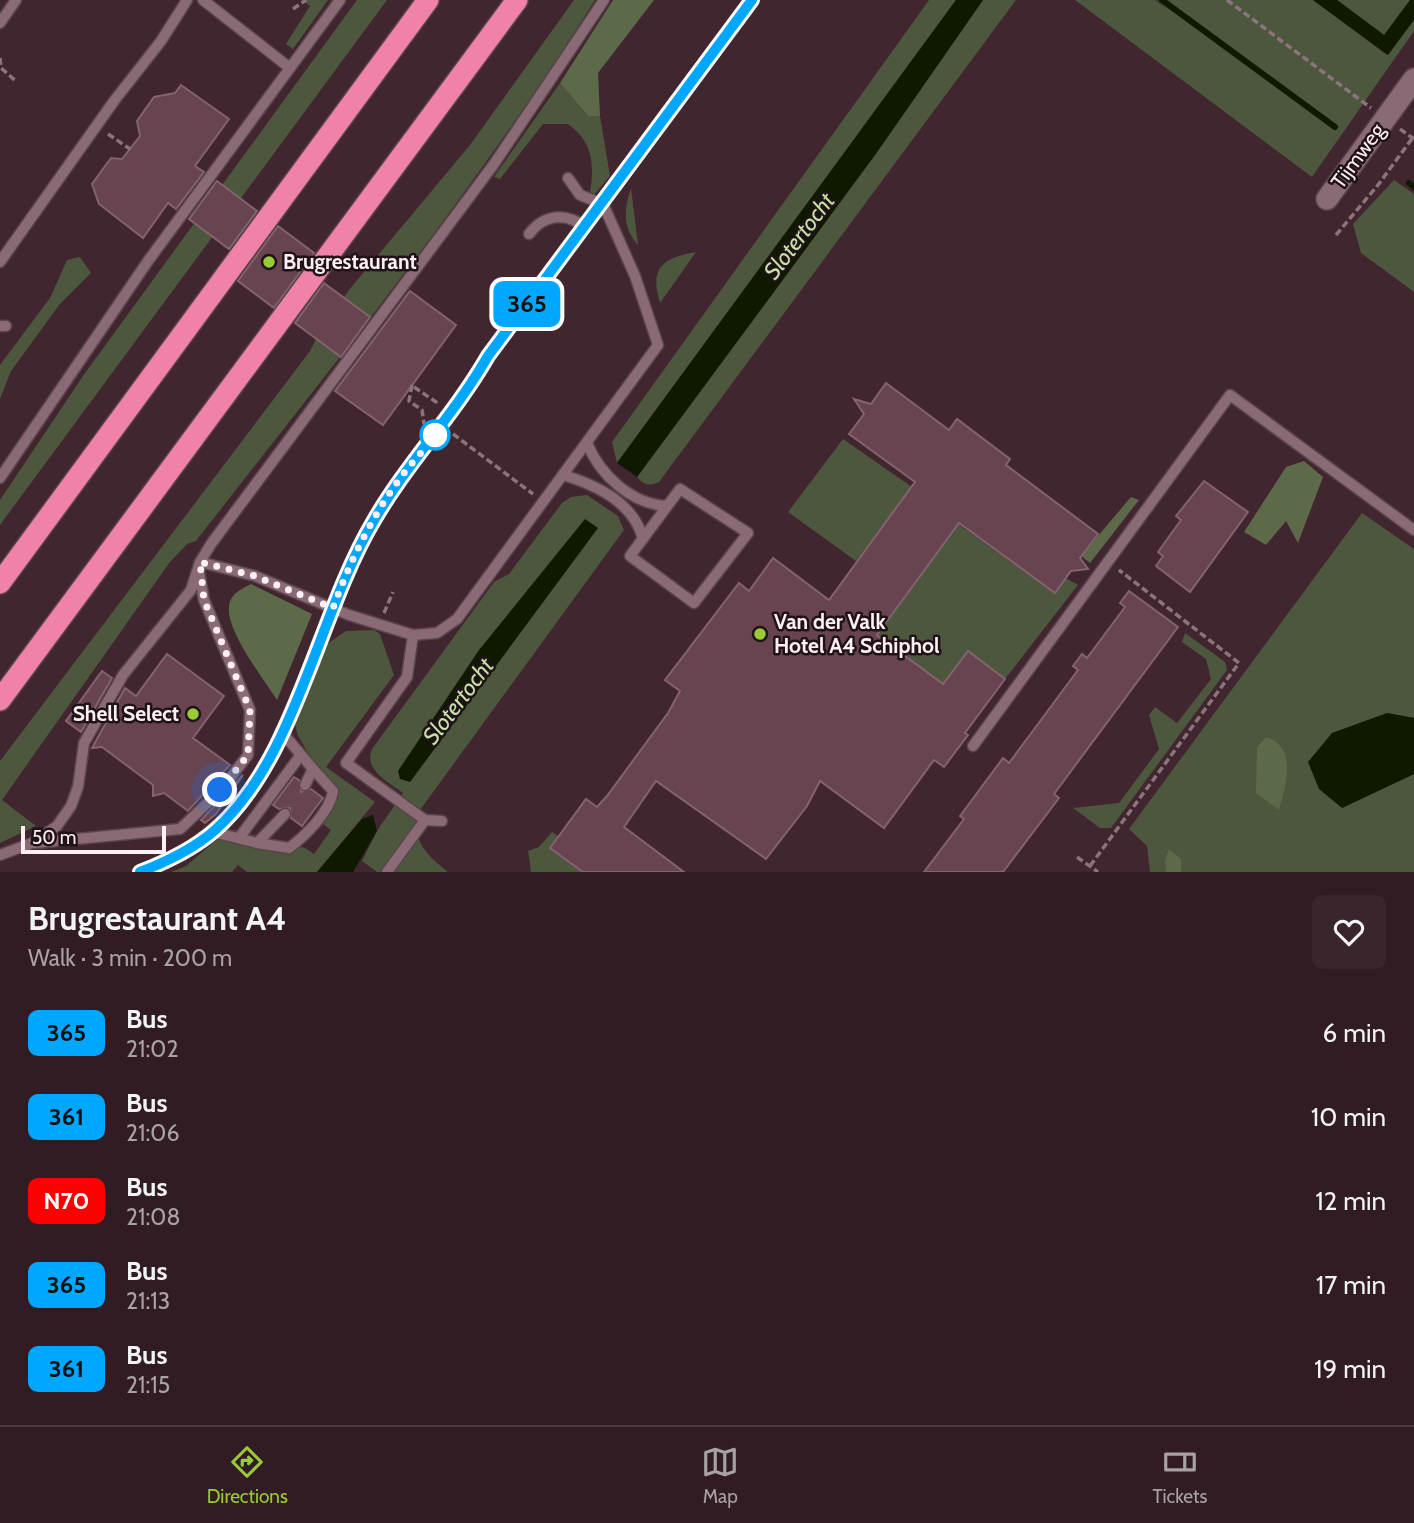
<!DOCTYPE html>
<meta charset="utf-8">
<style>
:root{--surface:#311c23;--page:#39252b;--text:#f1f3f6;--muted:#a8a1a6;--line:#4c3a41;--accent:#98cb37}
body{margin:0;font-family:Cabin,sans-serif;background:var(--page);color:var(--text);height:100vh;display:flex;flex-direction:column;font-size:26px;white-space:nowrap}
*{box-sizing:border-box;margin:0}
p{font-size:23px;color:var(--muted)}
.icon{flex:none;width:38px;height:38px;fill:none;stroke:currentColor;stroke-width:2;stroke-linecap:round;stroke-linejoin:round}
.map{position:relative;height:872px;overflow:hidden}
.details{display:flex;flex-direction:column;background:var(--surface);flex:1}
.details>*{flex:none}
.badge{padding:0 14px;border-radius:10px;font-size:24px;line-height:46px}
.scale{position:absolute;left:21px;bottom:18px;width:145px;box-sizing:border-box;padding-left:7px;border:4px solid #feeff3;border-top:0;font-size:19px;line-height:24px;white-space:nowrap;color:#feeff3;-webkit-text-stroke:5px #1f1317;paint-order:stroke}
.you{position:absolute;width:35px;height:35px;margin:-18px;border:5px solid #fff;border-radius:50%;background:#1a73e8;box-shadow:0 0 0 10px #1a73e833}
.map>.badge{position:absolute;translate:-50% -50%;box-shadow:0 0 0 4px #fff}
.round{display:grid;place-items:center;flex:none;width:74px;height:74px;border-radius:10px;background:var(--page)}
.head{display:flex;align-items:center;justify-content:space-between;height:119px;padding:0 28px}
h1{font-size:33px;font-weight:700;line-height:52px}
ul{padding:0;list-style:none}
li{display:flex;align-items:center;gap:21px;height:84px;padding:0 28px}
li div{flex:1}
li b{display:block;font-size:26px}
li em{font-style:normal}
li .badge{min-width:77px;font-weight:700;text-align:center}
.menu{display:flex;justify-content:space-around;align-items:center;height:98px;border-top:2px solid var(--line);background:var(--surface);font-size:19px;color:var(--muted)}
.menu a{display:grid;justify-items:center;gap:4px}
.menu .selected{color:var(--accent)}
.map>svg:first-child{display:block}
</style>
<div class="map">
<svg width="1414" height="872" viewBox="0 0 1414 872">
<rect width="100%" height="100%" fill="#41252f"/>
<g fill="#4c573e">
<polygon points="302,0 328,0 293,49 286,44 310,6"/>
<polygon points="357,0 387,0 0,525 0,500 85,373"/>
<path d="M574 0H595C476 190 333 365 196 541L187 544 170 562 2 800 36 826 0 843V761L310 351 320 331 349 290 470 145Z"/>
<polygon points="929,0 956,0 617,463 612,442"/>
<path d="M983 0H1016L659 482C649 486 645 486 637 477L875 155Z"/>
<polygon points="1075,0 1155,0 1167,9 1157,0 1313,0 1387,55 1384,35 1337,0 1414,0 1414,31 1312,177"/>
<path d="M560 83 588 116H600L610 176 593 196 590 192C595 164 592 141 568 124H543L500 179 494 177Z"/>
<polygon points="1394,180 1414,194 1414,292 1361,253 1353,224"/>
<path d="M631 188 638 245C622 228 624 209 631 188Z"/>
<path d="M696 252 660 303C649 267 663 258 696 252Z"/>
<polygon points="80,257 91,273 60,304 11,371 0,399 0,365 50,298 67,260"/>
<polygon points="843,439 912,487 856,561 788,512"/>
<path d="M587 495 618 516 624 530 420 810C409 839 427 855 448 872H377L362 861 377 831 403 793C389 782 363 770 372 749L494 582 509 574 562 503 571 497Z"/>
<polygon points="1362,513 1414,549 1414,718 1387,713 1342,808 1414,774 1414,872 1150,872 1147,846 1129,829"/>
<polygon points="958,524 1054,593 1066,578 1078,585 1005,679 968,651 943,684 878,635"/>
<polygon points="374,630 380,634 394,675 326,767 375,802 317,872 247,872 238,865 232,872 171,872 186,866 229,829 305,848 314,854 331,830 323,824 336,800 298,736 293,718 327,644 346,631"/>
<polygon points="1185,633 1225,662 1227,670 1111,828 1100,828 1073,808 1119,803 1159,749 1149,715 1155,707 1177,723 1211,679 1206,659 1182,642"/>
<polygon points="552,832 609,872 531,872 528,851 539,847"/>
</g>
<g fill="#5c6a4a">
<polygon points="613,0 654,0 598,73 600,116 588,116 560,83"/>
<polygon points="1304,461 1323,477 1298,543 1286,521 1266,545 1244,532 1286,467"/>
<polygon points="1131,497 1139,500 1090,563 1081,556"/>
<path d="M251 584 312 614 277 700C264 680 226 630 229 607 230 594 241 589 251 584Z"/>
<path d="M1266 737C1298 747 1286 785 1279 810L1256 793 1257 747Z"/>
<polygon points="1169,849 1181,859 1181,872 1166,872 1165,861"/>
</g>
<g fill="#0f1900">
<polygon points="956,0 983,0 875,155 637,477 617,463"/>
<polygon points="1313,0 1337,0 1384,35 1410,0 1414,0 1414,20 1388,55"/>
<polygon points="585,519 598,528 410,782 400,779 398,771 479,650"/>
<polygon points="1387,713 1414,718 1414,774 1342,808 1319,789 1308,762 1332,733"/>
<polygon points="373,815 377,831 353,872 317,872 362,819"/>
</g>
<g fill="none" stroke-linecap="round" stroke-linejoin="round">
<g stroke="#0f1900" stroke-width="6">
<polyline points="1162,0 1335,127"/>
<polyline points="1409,183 1414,187"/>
</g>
</g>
<g fill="#674450" stroke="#83636d" stroke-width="2">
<polygon points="181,85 229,119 195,166 204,172 176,209 168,203 143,238 99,204 92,184 111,158 122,159 140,136 137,121 154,97 175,93"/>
<polygon points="217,181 257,211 229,249 189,219"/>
<polygon points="278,226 314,253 274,308 238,281"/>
<polygon points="324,283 370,317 341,357 295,323"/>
<polygon points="410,291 456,325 383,425 335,391"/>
<polygon points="886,383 949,430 957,419 1010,459 1006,465 1098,534 1080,558 1088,569 1071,571 1055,593 959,523 877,635 943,684 968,651 1005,679 965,733 968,735 944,767 934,760 884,828 820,781 807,806 766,859 656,781 624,827 684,872 583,872 550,848 586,799 597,807 607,796 668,713 680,691 665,680 739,583 749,591 773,558 829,600 915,482 849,434 864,414 854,399 871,404"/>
<polygon points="1204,481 1248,512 1190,592 1156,566 1163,556 1158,552 1181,520 1176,516"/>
<polygon points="1129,591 1178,627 1054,794 1059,798 1003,872 924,872 964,819 960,816 1003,758 1009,763 1078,670 1073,666 1082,654 1087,658 1125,607 1120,603"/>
<polygon points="167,654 224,696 193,738 230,765 188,811 164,793 153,796 153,785 102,747 92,748 125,688 136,696"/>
<polygon points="102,671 112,678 81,732 66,721"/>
<polygon points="243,775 216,814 205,823 201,820"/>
<polygon points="294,777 299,780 301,792 311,789 323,798 302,826 291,818 290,808 279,809 273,805"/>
</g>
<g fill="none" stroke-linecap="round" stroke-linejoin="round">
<g stroke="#5a444c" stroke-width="13">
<g id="lane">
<polyline points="203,0 290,68"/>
<polyline points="0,23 16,0"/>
<path d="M529 234C544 214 566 212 585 227"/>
<polyline points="0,262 114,101 161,41 187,0"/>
<polyline points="0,326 6,326"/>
<path d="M587 443C600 475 631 504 667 506"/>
<path d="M563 475C597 485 634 503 643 539"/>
<polyline points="0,478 148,261 340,0"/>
<polygon points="680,489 748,533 694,603 630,556"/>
<polyline points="200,562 255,576 349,615 413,635 437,633 457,619 658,345 635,276 603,204 580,195 568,178"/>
<polyline points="281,731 313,769 305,785"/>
<polyline points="973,746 1230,395 1414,530"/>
<polyline points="425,820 442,821"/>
<polyline points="213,832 257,843 285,814"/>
<polyline points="239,838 300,756"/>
<polyline points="35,843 180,829 220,791 248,755 250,710 204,600 199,572"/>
<path d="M257 843 289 848C305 836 330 812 333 791L313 769"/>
<polyline points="0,855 32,843 57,826 71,806 78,787 84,743 123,675 191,590 200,562 211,544 494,164 604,0"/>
<path d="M140 872C298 812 297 650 373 522 407 463 454 414 488 356L752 0"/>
<polyline points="387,872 425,820 346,763 407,677 413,635"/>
</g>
</g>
<g stroke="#5a444c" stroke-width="24">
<polyline id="street" points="1327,199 1414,79"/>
</g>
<g stroke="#5a444c" stroke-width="24">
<g id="highway">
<polyline points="0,583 428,0"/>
<polyline points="0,700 517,0"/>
</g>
</g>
<g stroke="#8b747c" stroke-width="3.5" stroke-dasharray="7 3.5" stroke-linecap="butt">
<polyline points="1227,0 1371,108"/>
<polyline points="293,9 306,0"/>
<polyline points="0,58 1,68 17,82"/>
<polyline points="1400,129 1414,139"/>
<polyline points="108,134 130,149"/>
<polyline points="1336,235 1378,185 1414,136"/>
<polyline points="412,385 409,401 422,410 424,424"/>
<polyline points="414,387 439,404"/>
<polyline points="453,434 533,494"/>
<polyline points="384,613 393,592"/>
<polyline points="1077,857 1098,872"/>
<polyline points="1090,866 1239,663 1119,570"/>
</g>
<use href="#lane" stroke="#8a6a74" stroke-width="10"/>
<use href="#street" stroke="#8a6a74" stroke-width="21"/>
<use href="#highway" stroke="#f081ab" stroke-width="21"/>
</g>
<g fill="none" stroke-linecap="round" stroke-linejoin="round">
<g stroke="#fff" stroke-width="16">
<path id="line" d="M140 872C166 862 192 850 214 831 295 761 318 615 373 522 407 463 454 415 488 356L752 0"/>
</g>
<use href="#line" stroke="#00a7ff" stroke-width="10"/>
<path stroke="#feeff3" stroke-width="7" stroke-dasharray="0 12.6" d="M220 790 248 755 250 710 204 600 200 562 255 576 333 608C350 561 373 514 404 473 414 460 426 448 435 435"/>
</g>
<g fill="#98cb37" stroke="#1f1317" stroke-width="2.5">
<circle cx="269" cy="262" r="7"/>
<circle cx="760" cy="634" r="7"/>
<circle cx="193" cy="714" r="7"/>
</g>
<circle fill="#fff" stroke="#00a7ff" stroke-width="3.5" cx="435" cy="435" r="14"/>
<g text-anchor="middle" stroke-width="5" stroke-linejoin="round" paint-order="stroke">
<g font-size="21" fill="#feeff3" stroke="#1f1317">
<text transform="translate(1358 156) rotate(-54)" y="7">Tijmweg</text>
</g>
<g font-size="21" font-weight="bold" fill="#feeff3" stroke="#1f1317" text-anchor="start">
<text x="283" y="269">Brugrestaurant</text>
<text x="774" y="629">Van der Valk<tspan x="774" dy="24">Hotel A4 Schiphol</tspan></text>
<text x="179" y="721" text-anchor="end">Shell Select</text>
</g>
<g font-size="23" font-style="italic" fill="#c8e1a7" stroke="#1f1317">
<text transform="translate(799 236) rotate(-53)" y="8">Slotertocht</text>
<text transform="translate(458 701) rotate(-53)" y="8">Slotertocht</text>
</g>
</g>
</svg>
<div class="scale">50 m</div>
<div class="you" style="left:220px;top:790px"></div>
<b class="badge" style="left:527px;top:304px;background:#00a7ff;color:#111">365</b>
</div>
<section class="details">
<div class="head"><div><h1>Brugrestaurant A4</h1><p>Walk · 3 min · 200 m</p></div><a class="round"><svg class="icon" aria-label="heart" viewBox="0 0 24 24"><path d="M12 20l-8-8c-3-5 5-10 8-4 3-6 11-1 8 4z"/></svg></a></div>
<ul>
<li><span class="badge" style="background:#00a7ff;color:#111">365</span><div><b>Bus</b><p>21:02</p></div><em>6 min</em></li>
<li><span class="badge" style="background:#00a7ff;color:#111">361</span><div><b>Bus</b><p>21:06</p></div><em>10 min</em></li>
<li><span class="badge" style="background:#f00;color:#fff">N70</span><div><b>Bus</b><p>21:08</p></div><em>12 min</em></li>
<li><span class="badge" style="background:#00a7ff;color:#111">365</span><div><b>Bus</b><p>21:13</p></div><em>17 min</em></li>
<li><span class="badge" style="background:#00a7ff;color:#111">361</span><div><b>Bus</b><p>21:15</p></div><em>19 min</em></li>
</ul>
</section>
<nav class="menu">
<a class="selected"><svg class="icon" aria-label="directions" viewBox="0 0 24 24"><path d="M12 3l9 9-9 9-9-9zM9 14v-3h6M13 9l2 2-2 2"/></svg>Directions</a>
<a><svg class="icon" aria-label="map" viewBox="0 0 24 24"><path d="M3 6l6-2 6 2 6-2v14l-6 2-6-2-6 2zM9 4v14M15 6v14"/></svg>Map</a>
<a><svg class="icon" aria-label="tickets" viewBox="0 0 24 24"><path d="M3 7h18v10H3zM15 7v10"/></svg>Tickets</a>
</nav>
